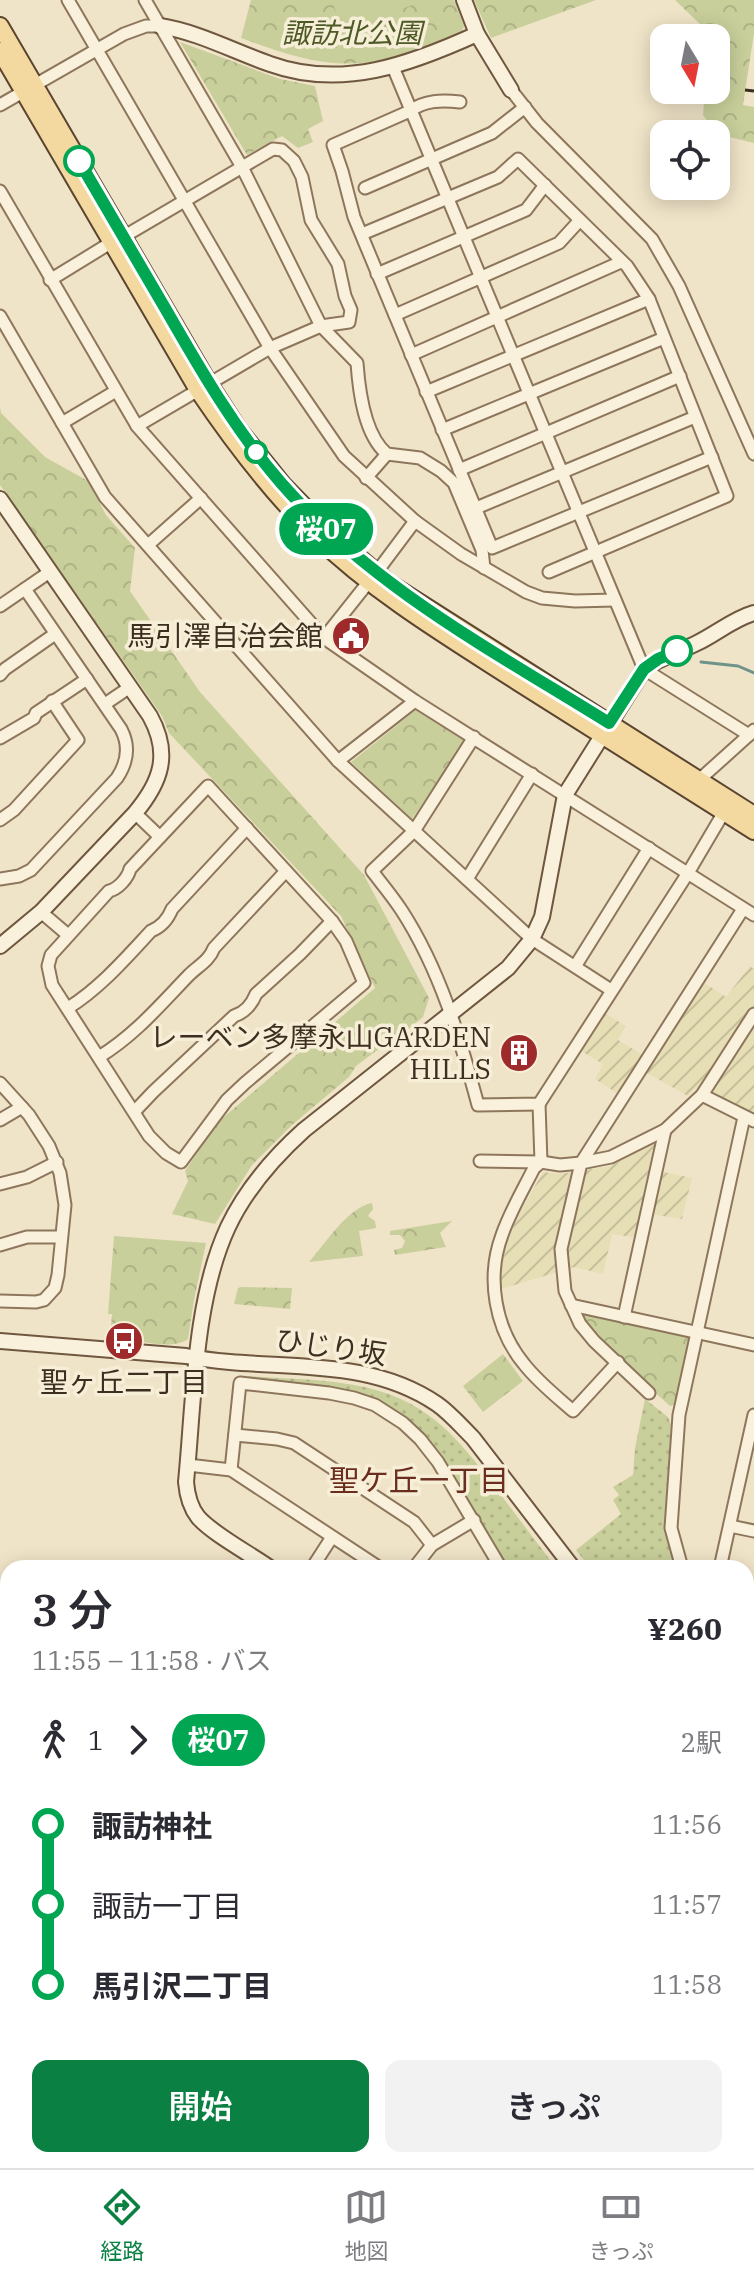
<!DOCTYPE html>
<html lang="ja">
<meta charset="utf-8">
<style>
:root{--surface:#fff;--page:#f2f2f3;--text:#2b2b33;--muted:#7c7c81;--line:#e1e1e2;--accent:#0b8043}
body{margin:0;font-family:"IBM Plex Serif","Noto Sans JP",serif;background:var(--page);color:var(--text);height:100vh;display:flex;flex-direction:column;font-size:30px;white-space:nowrap}
*{box-sizing:border-box;margin:0}
p{font-size:26px;color:var(--muted)}
.icon{flex:none;width:44px;height:44px;fill:none;stroke:currentColor;stroke-width:2;stroke-linecap:round;stroke-linejoin:round}
.map{position:relative;flex:1;overflow:hidden}
.details{position:absolute;left:0px;top:1560px;width:754px;height:608px;display:flex;flex-direction:column;background:var(--surface);border-radius:24px 24px 0 0;box-shadow:0 4px 20px #0003}
.details>*{flex:none}
.badge{padding:0 16px;border-radius:26px;font-size:28px;line-height:52px}
.needle{width:52px;rotate:170deg}
.buttons{position:absolute;left:650px;top:24px;display:grid;gap:16px}
.buttons a{display:grid;place-items:center;width:80px;height:80px;border-radius:16px;background:var(--surface);box-shadow:0 4px 20px #0003;font-size:40px}
.map>.badge{position:absolute;translate:-50% -50%;box-shadow:0 0 0 4px #fff}
.legs{display:flex;align-items:center;gap:12px;height:88px;padding:0 32px;font-size:26px}
.legs p{margin-inline-start:auto}
.head{display:flex;align-items:center;justify-content:space-between;height:136px;padding:0 32px}
h1{font-size:44px;font-weight:600;line-height:60px}
.button{display:flex;gap:16px;margin-top:auto;padding:16px 32px}
.button a{flex:1;height:92px;border-radius:16px;background:var(--accent);color:#fff;font-size:32px;font-weight:600;line-height:92px;text-align:center}
.button a+a{background:var(--page);color:var(--text)}
ul{padding:0 32px;list-style:none}
li{display:flex;align-items:center;gap:28px;height:80px;font-size:30px}
li i{display:grid;place-items:center;width:12px;height:100%;margin:0 10px;background:currentColor}
li i::after{content:'';width:20px;height:20px;margin:-10px;border:6px solid;border-radius:50%;background:var(--surface)}
li p{margin-inline-start:auto}
li:first-child i{background:linear-gradient(#0000 50%,currentColor 0)}
li:last-child i{background:linear-gradient(currentColor 50%,#0000 0)}
.tabs{display:flex;justify-content:space-around;align-items:center;height:112px;border-top:2px solid var(--line);background:var(--surface);font-size:22px;color:var(--muted)}
.tabs a{display:grid;justify-items:center;gap:4px}
.tabs .on{color:var(--accent)}
.map>svg:first-child{display:block}
</style>
<div class="map">
<svg width="754" height="2168" viewBox="0 0 754 2168">
<defs>
<pattern id="farmland-furrows" width="10" height="10" patternUnits="userSpaceOnUse" patternTransform="scale(2)"><rect width="10" height="10" fill="#e6deb5"/><path d="M-1 1l2-2M0 10L10 0M9 11l2-2" fill="none" stroke="#c6bf9b"/></pattern>
<pattern id="grass-dots" width="8" height="8" patternUnits="userSpaceOnUse" patternTransform="scale(2)"><rect width="8" height="8" fill="#c9cf9b"/><path d="M2 2h.1M6 6h.1" fill="none" stroke="#aeb285" stroke-width="1.8" stroke-linecap="round"/></pattern>
<pattern id="forest-crowns" width="20" height="18" patternUnits="userSpaceOnUse" patternTransform="scale(2)"><rect width="20" height="18" fill="#c9cf9b"/><path d="M2 6a3 3 0 1 1 6 0M12 15a3 3 0 1 1 6 0" fill="none" stroke="#aeb285"/></pattern>
</defs>
<rect width="100%" height="100%" fill="#f0e4c8"/>
<g fill="url(#farmland-furrows)">
<polygon points="750,966 754,969 754,1004 745,1019 754,1024 754,1116 695,1088 688,1096 638,1068 620,1095 595,1079 603,1064 581,1051 606,1014 626,1026 618,1040 653,1061 703,982 726,997"/>
<polygon points="655,1143 650,1169 692,1178 682,1219 643,1213 638,1238 612,1234 603,1274 574,1267 501,1289 501,1269 506,1246 517,1218 543,1172 560,1174 611,1166"/>
</g>
<g fill="url(#grass-dots)">
<path d="M248 1376C296 1380 349 1378 394 1396 443 1416 470 1454 501 1495 519 1519 538 1544 556 1568H507L435 1447 426 1437 394 1412 248 1379Z"/>
<polygon points="645,1399 668,1417 671,1425 664,1529 677,1568 590,1568 576,1550 621,1514 613,1500 619,1495 613,1487 633,1475 635,1448"/>
</g>
<g fill="url(#forest-crowns)">
<path d="M251 0H454L464 26 462 31C439 40 416 52 392 58 335 72 294 57 241 38Z"/>
<polygon points="474,0 596,0 491,38"/>
<polygon points="675,0 754,0 754,33 743,105 754,107 754,143 717,134 703,115 705,90 716,90 716,38 706,38 703,27"/>
<polygon points="180,42 280,79 315,86 323,121 308,129 313,142 298,148 282,136 247,155"/>
<polygon points="0,407 1,413 45,457 88,481 106,515 135,548 130,591 200,692 364,875 429,998 423,1017 389,1045 376,1051 356,1066 349,1077 292,1125 252,1165 215,1224 172,1214 188,1181 185,1171 218,1122 375,988 341,916 169,733 162,716 0,485"/>
<polygon points="416,710 465,741 412,819 351,762"/>
<path d="M372 1203 373 1209 368 1216 375 1221 376 1228 359 1231 363 1256 309 1262C325 1244 348 1207 372 1203Z"/>
<polygon points="452,1221 440,1233 446,1247 395,1255 394,1250 402,1248 405,1241 400,1235 390,1235 390,1231"/>
<path d="M114 1236 206 1243 194 1300 188 1339C170 1352 133 1338 110 1337L112 1314H108Z"/>
<polygon points="241,1287 292,1288 290,1309 234,1304 238,1288"/>
<polygon points="586,1314 687,1336 689,1341 678,1404 670,1406 594,1338 581,1320"/>
<polygon points="503,1354 523,1381 483,1412 463,1386"/>
<polygon points="0,1602 8,1602 8,1975 4,1975 0,1966"/>
</g>
<polygon fill="#c9cf9b" points="332,0 409,0 411,6 340,26"/>
<g fill="none" stroke-linecap="round" stroke-linejoin="round">
<polyline stroke="#6f938a" stroke-width="3" points="701,662 738,666 754,673"/>
<g stroke="#8d765c" stroke-width="15">
<g id="street">
<polyline points="68,0 270,348 344,456 415,521 461,554 526,592 542,598 575,601 615,600"/>
<path d="M145 0 242 167 321 326 357 363C359 391 364 435 387 454L420 458 441 471 454 483 482 550 484 568"/>
<polyline points="393,67 644,669 749,735 754,730"/>
<polyline points="511,90 537,123 652,239 679,286 754,454"/>
<path d="M460 102C442 100 425 100 410 111L333 145 342 171 354 217 492 548 712 457"/>
<polyline points="0,105 124,34 146,26 160,26"/>
<polyline points="365,188 492,133 525,107"/>
<polyline points="0,191 137,426 324,638 415,701 754,915"/>
<polyline points="362,234 498,177 518,159 627,266 649,299 727,496 549,572"/>
<polyline points="123,237 273,149 282,150 294,161 302,177 311,220 338,264 345,296 351,310 349,322 321,326 270,348 137,426"/>
<polyline points="377,274 526,210 545,185"/>
<polyline points="50,280 112,242"/>
<polyline points="395,315 559,243 580,220"/>
<polyline points="0,316 105,497 338,761 532,939 611,990"/>
<polyline points="411,355 621,262"/>
<polyline points="426,392 649,299"/>
<polyline points="62,423 116,391"/>
<polyline points="442,430 664,338"/>
<polyline points="459,470 680,376"/>
<polyline points="366,478 387,454"/>
<polyline points="476,508 695,417"/>
<polyline points="148,545 201,498"/>
<polyline points="0,606 51,571"/>
<polyline points="324,638 382,565 415,521"/>
<polyline points="0,675 5,669 55,634"/>
<polyline points="105,704 130,687"/>
<path d="M474 737 414 831 372 871C382 884 393 897 402 911 440 970 460 1038 478 1105L539 1104 688 873 724 812"/>
<polyline points="0,738 34,718 36,713 87,679"/>
<polyline points="338,761 415,701"/>
<polyline points="699,780 749,735"/>
<path d="M208 786 332 921 346 941 364 983 245 1083 227 1100 181 1162 166 1153 149 1136 52 985 48 966 51 955 109 891C118 889 128 878 130 869Z"/>
<polyline points="135,813 160,837"/>
<polyline points="0,820 14,810 78,740 52,701"/>
<path d="M0 879 19 876 31 870 117 778C127 763 130 746 121 729L25 589"/>
<polyline points="467,879 532,774"/>
<polyline points="41,912 68,935"/>
<polyline points="576,965 649,848"/>
<path d="M68 1008C100 988 125 959 151 931 161 927 168 919 172 909L247 828"/>
<path d="M99 1057C135 1035 160 1005 189 975 198 966 209 961 214 948L286 871"/>
<polyline points="0,1083 29,1115 49,1146 60,1173 65,1205 58,1275 55,1288 44,1300 36,1302 0,1301"/>
<polyline points="702,1095 754,1121"/>
<path d="M539 1104 541 1162 534 1168C523 1190 510 1212 502 1235 486 1278 495 1329 524 1364 538 1382 556 1396 573 1411L618 1362"/>
<path d="M135 1111 153 1092 234 1016C244 1013 252 1004 256 994L300 954 332 921"/>
<polyline points="0,1120 22,1107"/>
<polyline points="480,1161 541,1162 560,1165 581,1163 611,1157 665,1130 702,1095 754,1014"/>
<polyline points="0,1184 27,1177 57,1162"/>
<polyline points="0,1245 27,1237 61,1237"/>
<polyline points="571,1305 754,1345"/>
<polyline points="624,1317 665,1130"/>
<polyline points="649,1393 594,1341 580,1324 565,1291 561,1249 581,1163 743,909"/>
<polyline points="235,1435 277,1439 294,1443 414,1522 432,1545"/>
<polyline points="188,1465 231,1470 380,1568"/>
<polyline points="231,1470 240,1383 329,1393 354,1398 375,1405 403,1423 420,1439 438,1462 501,1568"/>
<polyline points="730,1526 754,1531"/>
<polyline points="312,1568 332,1537"/>
<polyline points="414,1568 432,1545 474,1520"/>
<polyline points="682,1568 671,1528 679,1415 744,1117"/>
<polyline points="720,1568 754,1415"/>
<polyline points="746,1685 754,1694"/>
<polyline points="746,1876 754,1875"/>
<polyline points="746,1974 752,2000 746,2000"/>
<polyline points="0,2045 5,2041 4,2024 7,2016"/>
<polyline points="265,2160 268,2168"/>
<polyline points="382,2160 387,2168"/>
<polyline points="492,2162 532,2168"/>
<polyline points="184,2168 193,2160"/>
<polyline points="645,2168 647,2160"/>
</g>
</g>
<g stroke="#6f573f" stroke-width="18">
<g id="secondary">
<polyline points="464,0 477,34 511,90"/>
<path d="M160 26C198 32 233 51 270 64 342 90 411 64 477 34"/>
<path d="M0 499 150 716C171 754 161 782 135 813L41 912 0 946"/>
<path d="M0 1341 186 1356C270 1373 362 1353 437 1404 450 1413 461 1426 473 1438L573 1568"/>
<path d="M270 1568C252 1555 211 1533 198 1517 190 1507 187 1494 186 1482 194 1401 194 1300 228 1227 246 1189 273 1158 304 1130L508 968 532 939 542 917 565 795 644 669C661 657 679 652 697 643 716 634 733 619 754 613"/>
<polyline points="0,1593 8,1593"/>
<polyline points="746,1795 754,1804"/>
</g>
</g>
<g stroke="#5b4430" stroke-width="20">
<g id="primary">
<polyline points="0,26 209,384 238,429 283,485 329,532 390,584 754,815"/>
<path d="M0 51 198 390C233 442 271 492 316 536 376 594 448 637 518 682 596 731 675 781 754 831"/>
</g>
</g>
<use href="#street" stroke="#faf1dc" stroke-width="11"/>
<use href="#secondary" stroke="#faf1dc" stroke-width="14"/>
<use href="#primary" stroke="#f3d9a0" stroke-width="16"/>
<polyline stroke="#3d2e20" stroke-width="3" stroke-dasharray="14 14" stroke-linecap="butt" points="745,90 754,91"/>
</g>
<g fill="none" stroke-linecap="round" stroke-linejoin="round">
<g stroke="#fff" stroke-width="18">
<path id="line-1" d="M79 161C108 210 136 259 165 308 200 369 235 430 282 484 371 586 495 652 609 723L644 669 658 659 677 651"/>
</g>
<use href="#line-1" stroke="#00a651" stroke-width="12"/>
</g>
<defs>
<g id="civic-disc" transform="scale(2)"><circle r="9.5" fill="#9e2a2b" stroke="#f7eed8"/><path d="M-.6-6.5H3V-4.5H.6V-3L4-1V1h2V6H-6V1h2V-1L-.6-3ZM-1.2 2.5V6h2.4V2.5Z" fill="#fff"/></g>
<g id="building-disc" transform="scale(2)"><circle r="9.5" fill="#9e2a2b" stroke="#f7eed8"/><path d="M-4-6H4V6H1V3H-1V6H-4ZM-2.5-4.3h1.7v1.8h-1.7ZM.8-4.3h1.7v1.8H.8ZM-2.5-1h1.7V.8h-1.7ZM.8-1h1.7V.8H.8Z" fill="#fff"/></g>
<g id="bus-disc" transform="scale(2)"><circle r="9.5" fill="#9e2a2b" stroke="#f7eed8"/><path d="M-5-6H5V4H4V6H2V4H-2V6H-4V4H-5ZM-3.5-4V0h7V-4ZM-3.5 1.2v1.5H-2V1.2ZM2 1.2v1.5H3.5V1.2Z" fill="#fff"/></g>
</defs>
<g fill-rule="evenodd">
<use href="#civic-disc" x="351" y="636"/>
<use href="#building-disc" x="519" y="1053"/>
<use href="#bus-disc" x="124" y="1341"/>
</g>
<g fill="#fff" stroke="#00a651" stroke-width="4">
<circle cx="79" cy="161" r="14"/>
<circle cx="256" cy="452" r="10"/>
<circle cx="677" cy="651" r="14"/>
</g>
<g text-anchor="middle" stroke-width="7" stroke-linejoin="round" paint-order="stroke">
<g font-size="28" font-style="italic" fill="#4d5a26" stroke="#f7eed8">
<text x="352" y="43">諏訪北公園</text>
</g>
<g font-size="28" fill="#3d2e20" stroke="#f7eed8" text-anchor="end">
<text x="323" y="646">馬引澤自治会館</text>
<text x="491" y="1047">レーベン多摩永山GARDEN<tspan x="491" dy="32">HILLS</tspan></text>
<text x="124" y="1392" text-anchor="middle">聖ヶ丘二丁目</text>
</g>
<g font-size="28" fill="#3d2e20" stroke="#f7eed8">
<text transform="translate(331 1347) rotate(8)" y="10">ひじり坂</text>
</g>
<g font-size="30" fill="#6b2e1e" stroke="#f7eed8">
<text x="419" y="1491">聖ケ丘一丁目</text>
</g>
</g>
</svg>
<div class="buttons">
<a><svg class="needle" viewBox="-14 -14 28 28"><path d="M0-13l5 13h-10z" fill="#e53935"/><path d="M0 13l5-13h-10z" fill="#7c7c81"/></svg></a>
<a><svg class="icon" aria-label="locate" viewBox="0 0 24 24"><circle cx="12" cy="12" r="6"/><path d="M12 2v4M12 18v4M2 12h4M18 12h4"/></svg></a>
</div>
<b class="badge" style="left:326px;top:529px;background:#00a651;color:#fff">桜07</b>
<section class="details">
<div class="head"><div><h1>3 分</h1><p>11:55 – 11:58 · バス</p></div><b>¥260</b></div>
<div class="legs"><svg class="icon" aria-label="walk" viewBox="0 0 24 24"><circle cx="13" cy="4" r="2"/><path d="M13 8l-2 6 4 7M11 14l-3 7M7 12l3-4h3l4 4"/></svg>1<svg class="icon" aria-label="forward" viewBox="0 0 24 24"><path d="M9 5l7 7-7 7"/></svg><b class="badge" style="background:#00a651;color:#fff">桜07</b><p>2駅</p></div>
<ul>
<li><i style="color:#00a651"></i><b>諏訪神社</b><p>11:56</p></li>
<li><i style="color:#00a651"></i><span>諏訪一丁目</span><p>11:57</p></li>
<li><i style="color:#00a651"></i><b>馬引沢二丁目</b><p>11:58</p></li>
</ul>
<div class="button"><a>開始</a><a>きっぷ</a></div>
</section>
</div>
<nav class="tabs">
<a class="on"><svg class="icon" aria-label="directions" viewBox="0 0 24 24"><path d="M12 3l9 9-9 9-9-9zM9 14v-3h6M13 9l2 2-2 2"/></svg>経路</a>
<a><svg class="icon" aria-label="map" viewBox="0 0 24 24"><path d="M3 6l6-2 6 2 6-2v14l-6 2-6-2-6 2zM9 4v14M15 6v14"/></svg>地図</a>
<a><svg class="icon" aria-label="tickets" viewBox="0 0 24 24"><path d="M3 7h18v10H3zM15 7v10"/></svg>きっぷ</a>
</nav>
